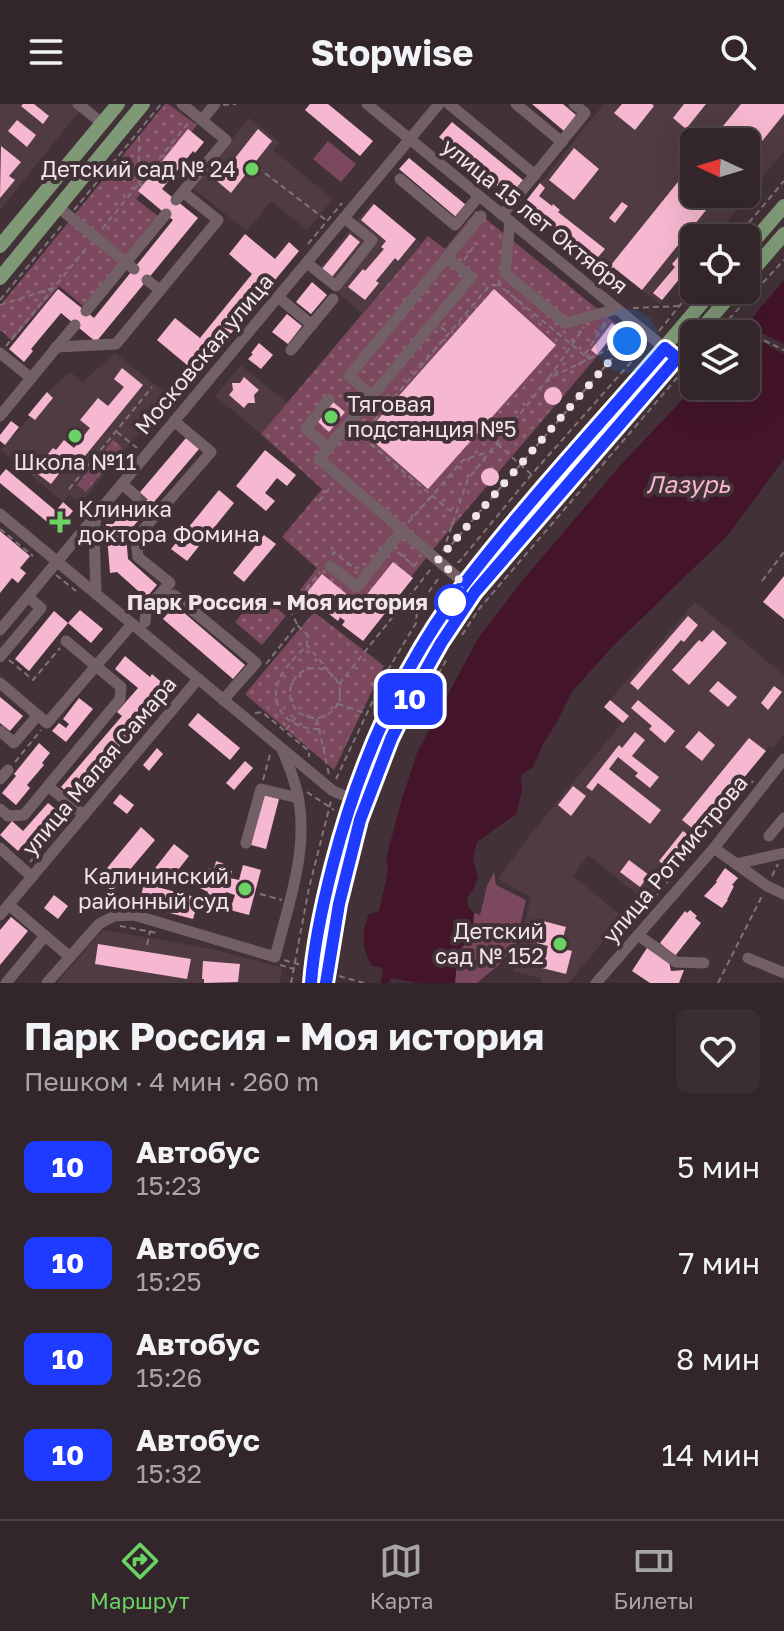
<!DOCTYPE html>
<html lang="ru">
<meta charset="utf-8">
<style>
:root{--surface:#32262a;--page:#3a2e32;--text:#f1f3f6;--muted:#a8a5a8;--line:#4d4347;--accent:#6ad363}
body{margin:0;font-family:"Golos Text",sans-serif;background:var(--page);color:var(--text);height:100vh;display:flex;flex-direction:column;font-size:30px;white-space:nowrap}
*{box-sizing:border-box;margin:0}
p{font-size:26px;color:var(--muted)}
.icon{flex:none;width:44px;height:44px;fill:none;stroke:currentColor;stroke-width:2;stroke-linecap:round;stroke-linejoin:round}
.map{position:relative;height:879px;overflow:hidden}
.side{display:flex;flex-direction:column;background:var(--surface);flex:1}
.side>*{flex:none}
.badge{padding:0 16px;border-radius:12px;font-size:28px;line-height:52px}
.needle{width:52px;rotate:274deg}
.fabs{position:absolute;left:680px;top:24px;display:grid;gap:16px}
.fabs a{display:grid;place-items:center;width:80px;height:80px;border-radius:12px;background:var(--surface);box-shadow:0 8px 32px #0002,0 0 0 2px var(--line);font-size:40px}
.you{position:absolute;width:40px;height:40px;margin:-20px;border:6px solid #fff;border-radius:50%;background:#1a73e8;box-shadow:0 0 0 12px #1a73e833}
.map>.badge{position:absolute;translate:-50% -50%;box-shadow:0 0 0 4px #fff}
.round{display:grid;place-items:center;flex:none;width:84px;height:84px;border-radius:12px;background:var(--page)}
.summary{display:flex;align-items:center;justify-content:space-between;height:136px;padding:0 24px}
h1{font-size:38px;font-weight:700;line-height:60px}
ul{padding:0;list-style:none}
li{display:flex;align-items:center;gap:24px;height:96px;padding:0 24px}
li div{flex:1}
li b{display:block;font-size:30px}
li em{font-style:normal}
li .badge{min-width:88px;font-weight:700;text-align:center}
header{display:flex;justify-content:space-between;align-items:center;height:104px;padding:0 24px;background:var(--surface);font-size:36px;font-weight:700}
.tab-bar{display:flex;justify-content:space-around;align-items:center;height:112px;border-top:2px solid var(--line);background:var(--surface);font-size:22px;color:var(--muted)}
.tab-bar a{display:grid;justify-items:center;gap:4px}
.tab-bar .current{color:var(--accent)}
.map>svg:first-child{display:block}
</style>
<header><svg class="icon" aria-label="menu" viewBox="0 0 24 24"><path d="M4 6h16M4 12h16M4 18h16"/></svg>Stopwise<svg class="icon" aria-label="search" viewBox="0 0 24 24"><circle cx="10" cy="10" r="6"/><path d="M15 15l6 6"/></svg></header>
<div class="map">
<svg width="784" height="879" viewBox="0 0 784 879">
<defs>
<pattern id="park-dots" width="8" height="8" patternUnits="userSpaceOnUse" patternTransform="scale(2)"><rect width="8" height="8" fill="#7c485d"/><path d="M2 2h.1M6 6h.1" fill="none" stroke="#8f6274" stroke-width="1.8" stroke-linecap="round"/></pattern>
</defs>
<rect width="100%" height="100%" fill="#423238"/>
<g fill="#513b43" fill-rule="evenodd">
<polygon points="0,0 85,0 0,106"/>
<path d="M604 0H784V47L714 134H694V159L660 200 614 163 609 168 595 157 593 159 547 122 546 123 522 102ZM694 38H746V90H694Z"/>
<polygon points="249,14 279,38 273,46 333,95 307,126 271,97 247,127 193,84"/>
<polygon points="372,98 421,139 362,209 315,170"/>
<polygon points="115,249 169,292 80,400 69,391 63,398 1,346 30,313 35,316 54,294 48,288 70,268 83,278"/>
<polygon points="241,261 287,299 261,330 215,292"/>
<polygon points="695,498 784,571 784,630 773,644 769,642 734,686 736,688 647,798 588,751 573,772 623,813 569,879 541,879 541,874 513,867 531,793 498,775 529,732 622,619 604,603"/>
<polygon points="103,826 213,845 282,864 280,879 57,879"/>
</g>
<g fill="#7c485d">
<polygon points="328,37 356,60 341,78 313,55"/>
<polygon points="494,768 496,781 526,796 515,843 501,859 477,879 455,879 458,846 472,828 474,809 480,811 487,782"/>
</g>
<g fill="url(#park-dots)">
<polygon points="165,0 168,0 197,21 136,95 163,116 88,206 59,182 12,237 2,227 0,227 0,202"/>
<polygon points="476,107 621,224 430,449 411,473 413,474 363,537 342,521 345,517 340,514 338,517 300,486 317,464 282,433 322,385 261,330 428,132 445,145"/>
<polygon points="113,336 122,344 86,388 77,381"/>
<polygon points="259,489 286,512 262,541 235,518"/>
<polygon points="314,508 384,562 334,666 245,590"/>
</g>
<path fill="#43142a" d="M784 176V240L755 226 752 233 784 250V355L728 431 613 542 571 589 557 618 543 640 533 663 521 671 522 687 516 710 477 738 473 756 478 774 473 786 467 794 468 803 474 809C473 825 472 838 458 846L455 879H417L391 874 389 879H381L383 864 372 862C362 844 361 829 369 810L379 807 388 767 386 755 401 698 417 649 477 536 522 477 619 363 695 282H746V230H741L761 203Z"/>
<g fill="#f6b8d0">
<polygon points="23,0 34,0 49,12 43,20 21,2"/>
<polygon points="310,0 328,0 373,37 360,52 305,6"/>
<polygon points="532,0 563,0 576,11 564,27"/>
<polygon points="622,0 652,0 654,2 635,26 614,9"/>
<polygon points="684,0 706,0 686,25 673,14"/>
<polygon points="741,0 784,0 784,10 746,57 746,38 710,38"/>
<polygon points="17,16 36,31 27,43 8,27"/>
<polygon points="452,18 523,76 510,92 439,33"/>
<polygon points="188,25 204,38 195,49 193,47 162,85 198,114 96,238 61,209 31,245 33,247 24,258 9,245 58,185 94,214 173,116 138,87"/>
<polygon points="258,25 272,37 231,89 217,77"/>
<polygon points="1,42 21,58 9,72 15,76 0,94"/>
<polygon points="574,44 599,65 574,96 549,76"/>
<polygon points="409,54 466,101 456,113 399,65"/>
<polygon points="694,58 694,90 719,90 642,186 613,163 609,168 603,163 607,158 611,161"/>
<polygon points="540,79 545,84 539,92 552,102 553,100 560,106 558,108 605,145 593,159 547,122 546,123 522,102"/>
<polygon points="622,98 628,102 615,119 609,114"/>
<polygon points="374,100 416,135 398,157 395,154 376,177 379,179 365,196 348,183 363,165 365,167 384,145 381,143 386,137 361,116"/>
<polygon points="245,130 275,155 289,138 299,147 186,284 175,275 187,261 157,236 175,214 200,234 252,170 229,150"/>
<polygon points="350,130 360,138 332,173 322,165"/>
<polygon points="678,153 690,162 662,196 653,189 675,163 672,160"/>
<polygon points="312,178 327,191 311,210 296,198"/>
<polygon points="494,185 556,241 428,385 365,330"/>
<polygon points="287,210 302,222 288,240 272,228"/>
<polygon points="612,219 618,224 597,251 591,246"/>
<polygon points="259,239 273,251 261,265 248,255 253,250 251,249"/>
<polygon points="122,264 143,281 76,363 69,357 51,380 34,367 53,344 56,346 64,336 74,344 90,324 80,316 98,294 108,302 124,283 114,275"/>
<polygon points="244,273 259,286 254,291 255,299 248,299 244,304 229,291 233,286 232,279 240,279"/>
<circle cx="553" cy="292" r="9"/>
<polygon points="47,288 53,294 35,316 28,311"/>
<polygon points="333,298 345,308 329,328 317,317"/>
<polygon points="11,317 19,323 5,341 0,337 0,331"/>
<polygon points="186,334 199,345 126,431 128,455 157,481 146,494 117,468 110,469 106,420 113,420"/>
<polygon points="265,346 296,371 287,382 277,374 265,389 275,397 266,407 236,382"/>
<circle cx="490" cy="373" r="9"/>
<polygon points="6,365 56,407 63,398 73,407 57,426 0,379 0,372"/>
<polygon points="219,386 234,399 187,457 171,445"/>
<polygon points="0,427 30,452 20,464 26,469 18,479 12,474 0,489"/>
<polygon points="264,431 276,440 244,478 233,469"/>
<polygon points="393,458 413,474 363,537 342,521 345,517 340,513 338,517 305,491 322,470 354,496 351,500 356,504"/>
<polygon points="784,472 784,515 763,498"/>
<polygon points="175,501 245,561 233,575 163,515"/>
<polygon points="80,506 103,525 91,539 68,519"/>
<polygon points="54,507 68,519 29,567 15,555"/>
<polygon points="688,512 698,521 684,538 681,536 638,586 630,579"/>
<polygon points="713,526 727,539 689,581 672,566 699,536 702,538"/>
<polygon points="125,552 150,573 152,570 166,582 154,596 150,593 128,619 135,625 75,695 61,683 122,612 117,608 138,584 115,565"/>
<polygon points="718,577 737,593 728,603 709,587"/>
<polygon points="774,582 782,588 768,606 761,599"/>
<polygon points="0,593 23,612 10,627 0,619"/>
<polygon points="79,594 93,605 66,638 52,627 59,619 66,624 69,620 63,615"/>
<polygon points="610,596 629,612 623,619 604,603"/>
<polygon points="638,596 675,627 665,639 649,625 652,622 631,604"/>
<polygon points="198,609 240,644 230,656 188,621"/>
<polygon points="699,627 715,641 702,657 685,643"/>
<polygon points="635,628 645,636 632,652 659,673 650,684 635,672 638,669 618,653 609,665 661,706 650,720 598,679 592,687 586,683 619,641 622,644"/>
<polygon points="749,634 766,647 733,687 736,688 701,731 682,716"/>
<polygon points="39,639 50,649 42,659 44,661 27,681 30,684 16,701 2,689 16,672 14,670"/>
<polygon points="157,644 163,650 149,667 143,661"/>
<polygon points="245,657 253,664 234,686 226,679"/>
<polygon points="573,682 586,692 571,712 558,701"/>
<polygon points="120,690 134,701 127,710 113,699"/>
<polygon points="263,691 279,695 266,745 251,741"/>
<polygon points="48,699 62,710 42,733 38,730 29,741 26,738 18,747 0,731 12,717 23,727"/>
<polygon points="141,723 155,736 112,787 98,775"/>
<polygon points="683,727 696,737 668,773 663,768 667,763 659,757"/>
<polygon points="174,740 189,752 167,780 162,776 157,783 199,794 193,815 139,801 144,779 150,781 156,772 152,768"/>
<polygon points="629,756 649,771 640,783 620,768"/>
<polygon points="216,757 224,760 223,764 232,767 230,774 239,776 243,761 261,766 249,811 230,806 235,791 226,788 224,795 215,793 214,797 206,795 208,788 194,781 199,764 214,765"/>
<polygon points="725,764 738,774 732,781 734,782 727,796 728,796 722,804 704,792 717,778 716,777"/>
<polygon points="54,791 68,802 58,815 44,804"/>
<polygon points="690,806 697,812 695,814 701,819 675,852 660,839 685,807 687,809"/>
<polygon points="11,813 28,827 0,861 0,826"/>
<polygon points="543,817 566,823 560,844 572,847 566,870 542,864 548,842 537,839"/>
<polygon points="98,840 191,855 187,875 95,860"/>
<polygon points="647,844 669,858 671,867 684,866 679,879 650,879 632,867"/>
<polygon points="203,857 240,860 238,878 204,879 204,875 202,875"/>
</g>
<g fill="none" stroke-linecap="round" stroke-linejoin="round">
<polyline stroke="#5c4d53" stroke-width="11" stroke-dasharray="11 5.5" stroke-linecap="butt" points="136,392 149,404"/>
<g stroke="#817378" stroke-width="2" stroke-dasharray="6 4" stroke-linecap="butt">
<polyline points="223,1 236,0"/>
<polyline points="114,60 142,82"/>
<polyline points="257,63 326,116"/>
<polyline points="139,78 139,28"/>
<polyline points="74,106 161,0"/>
<polyline points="102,125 189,18"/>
<polyline points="736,134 784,77"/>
<polyline points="308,140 342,99"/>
<polyline points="464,156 474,142 474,138"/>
<polyline points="499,176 499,181 589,255"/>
<polyline points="0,196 63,120"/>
<polyline points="0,201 53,184"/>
<polyline points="633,204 678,202"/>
<polyline points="728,219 784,246"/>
<polyline points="441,223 448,229"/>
<polyline points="659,227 694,184"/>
<polyline points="715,230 784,156"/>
<polyline points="6,242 88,142"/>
<polyline points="585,250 606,219"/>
<polyline points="549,274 584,223"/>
<polyline points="355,327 449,406 456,408"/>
<polyline points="117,328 137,344"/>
<polyline points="361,332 490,181 499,181"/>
<polyline points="497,340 531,370"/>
<polyline points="69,385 152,283"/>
<polyline points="319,397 332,381"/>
<polyline points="408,419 463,356 488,348"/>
<polyline points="0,425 33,452"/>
<polyline points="443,447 468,375 548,275 635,232"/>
<polyline points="398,448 414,462 419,456"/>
<polyline points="445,448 627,237"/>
<polyline points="332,451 334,448 354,464 359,464"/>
<polyline points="457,458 459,458 532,370 647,240"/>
<polyline points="56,471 76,487"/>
<polyline points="762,477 784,448"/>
<polyline points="297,520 292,510 301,491 320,468"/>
<polyline points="462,531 479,505 694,254"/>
<polyline points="9,556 33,576 60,544"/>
<polyline points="266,560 297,521 307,530 307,540"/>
<circle cx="315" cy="589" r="25"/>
<polyline points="433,579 448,553"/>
<polyline points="339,580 431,465"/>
<polyline points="338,600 365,609"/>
<polyline points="255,609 262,608 309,647 309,653"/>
<polyline points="317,615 329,671"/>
<path d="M319 625C292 626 267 605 279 576 284 563 298 551 307 541L328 566"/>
<polyline points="286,626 299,609"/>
<polyline points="15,658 41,626"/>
<polyline points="336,675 385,571 416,519 417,505 440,472"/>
<polyline points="263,676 271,647"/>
<polyline points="307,688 334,706"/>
<polyline points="30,758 44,742"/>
<polyline points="772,772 778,760"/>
<polyline points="260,790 282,796"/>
<polyline points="120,822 157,829"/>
<polyline points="628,825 753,677"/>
<polyline points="147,841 150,827"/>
<polyline points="284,856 301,861"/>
<polyline points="280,861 294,865"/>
<polyline points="339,872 364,879"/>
<polyline points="291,879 309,784 331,697"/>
<polyline points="718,879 762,792"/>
</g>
<g stroke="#726066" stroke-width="11">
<polyline points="78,0 102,19"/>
<polyline points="367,0 677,254"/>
<polyline points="449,0 535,71"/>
<polyline points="516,0 562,38"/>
<polyline points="202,16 215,0"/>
<polyline points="400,75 455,121 479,92"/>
<polyline points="176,96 226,36 182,0"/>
<polyline points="58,103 134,165"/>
<polyline points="502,111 585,9 574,0"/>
<polyline points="510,117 505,169 565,219 617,205"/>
<polyline points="307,159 336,182 372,136 344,114"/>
<polyline points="147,176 160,186"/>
<polyline points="278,193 312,221"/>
<polyline points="86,207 166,110"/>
<polyline points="56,243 116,240 218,116 183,88"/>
<polyline points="291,246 333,195"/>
<polyline points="0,249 31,274"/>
<polyline points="372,292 471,173 447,153"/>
<polyline points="0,312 75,221"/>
<polyline points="328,343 306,325 329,295"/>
<polyline points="122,380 136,392"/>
<polyline points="0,410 333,687 357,697"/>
<polyline points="330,462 357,483 402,426"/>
<polyline points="469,483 319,355 372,292 349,272 481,112"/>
<polyline points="96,490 94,425 96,415"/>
<polyline points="160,500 166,493 174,491 256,559 223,596"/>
<polyline points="145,518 146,506 170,479 138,453 136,434 211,348 174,317"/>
<polyline points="0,526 439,0"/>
<polyline points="0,553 41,504 28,493"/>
<polyline points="0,579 47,619 132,520"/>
<polyline points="0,627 14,639 38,611"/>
<polyline points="0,675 8,666"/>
<polyline points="49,683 84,711"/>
<polyline points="0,705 8,712 24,711 120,595 121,583 66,537"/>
<polyline points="769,732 784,714"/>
<polyline points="246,739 261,685 298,694"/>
<polyline points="0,744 32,773"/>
<polyline points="714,744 767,782 784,790"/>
<polyline points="736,760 784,749"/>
<polyline points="9,801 70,853"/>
<polyline points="0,811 198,575"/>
<polyline points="638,831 676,858 704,859"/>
<polyline points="748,854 784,869"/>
<polyline points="6,879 45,832"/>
<path d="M47 879 99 820 114 812 134 811 275 853C288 802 309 746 298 692 295 676 288 660 282 645"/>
<polyline points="596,879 714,744 784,655"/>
</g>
<g stroke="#7f9977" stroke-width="14">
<polyline points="0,142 118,0"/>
<polyline points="746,146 784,102"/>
<polyline points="0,174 143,0"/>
<polyline points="746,174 784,130"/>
<polyline points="697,230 735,186"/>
<polyline points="311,879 324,796 346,711 374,638 415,556 443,510 482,458 713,186"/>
<polyline points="326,879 339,800 360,716 391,635 425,566 475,488 694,234"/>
</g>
</g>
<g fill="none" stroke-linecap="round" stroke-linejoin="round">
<g stroke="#fff" stroke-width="18">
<path id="line" d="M311 879C314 838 323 799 333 760 359 660 401 563 464 480 526 399 598 322 665 244L677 254 475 488 441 539 418 580 391 635 360 716 339 800 326 879"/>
</g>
<use href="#line" stroke="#1f3bff" stroke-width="12"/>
<polyline stroke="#f0e5e9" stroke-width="8" stroke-dasharray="0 14.4" points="452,498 464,480 438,456 627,237"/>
</g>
<g fill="#6ad363" stroke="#423238" stroke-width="3">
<circle cx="252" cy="65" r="8"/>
<circle cx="331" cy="313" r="8"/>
<circle cx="75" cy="332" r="8"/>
<path d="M56 406h8v8h8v8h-8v8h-8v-8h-8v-8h8z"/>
<circle cx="245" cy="785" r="8"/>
<circle cx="560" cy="840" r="8"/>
</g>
<circle fill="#fff" stroke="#1f3bff" stroke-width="4" cx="452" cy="498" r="16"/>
<g text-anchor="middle" stroke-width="8" stroke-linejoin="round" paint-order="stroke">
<g font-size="22" fill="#f0e5e9" stroke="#423238" text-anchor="end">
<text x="236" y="73">Детский сад № 24</text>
<text x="347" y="308" text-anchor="start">Тяговая<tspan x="347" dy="25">подстанция №5</tspan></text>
<text x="75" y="366" text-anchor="middle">Школа №11</text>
<text x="78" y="413" text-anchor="start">Клиника<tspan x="78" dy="25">доктора Фомина</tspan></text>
<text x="229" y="780">Калининский<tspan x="229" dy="25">районный суд</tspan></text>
<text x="544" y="835">Детский<tspan x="544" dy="25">сад № 152</tspan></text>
</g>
<g font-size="22" fill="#f0e5e9" stroke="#423238">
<text transform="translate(535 112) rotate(39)" y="8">улица 15 лет Октября</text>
<text transform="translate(204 250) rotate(-50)" y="8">Московская улица</text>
<text transform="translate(99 662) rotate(-50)" y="8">улица Малая Самара</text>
<text transform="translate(675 755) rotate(-50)" y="8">улица Ротмистрова</text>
</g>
<g font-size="22" font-weight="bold" fill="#f0e5e9" stroke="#423238" text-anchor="end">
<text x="428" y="506">Парк Россия - Моя история</text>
</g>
<g font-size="24" font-style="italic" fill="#f8b4ce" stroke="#423238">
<text x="688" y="389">Лазурь</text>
</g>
</g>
</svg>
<div class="fabs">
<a><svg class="needle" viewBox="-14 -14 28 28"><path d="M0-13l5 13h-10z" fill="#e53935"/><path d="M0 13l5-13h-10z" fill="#a8a5a8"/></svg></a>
<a><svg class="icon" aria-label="locate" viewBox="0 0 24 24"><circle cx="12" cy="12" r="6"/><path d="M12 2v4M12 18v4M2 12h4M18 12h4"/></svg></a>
<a><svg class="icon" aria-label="layers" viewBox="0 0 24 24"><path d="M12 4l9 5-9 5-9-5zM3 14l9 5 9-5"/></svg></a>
</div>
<div class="you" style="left:627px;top:237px"></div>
<b class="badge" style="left:410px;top:595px;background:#1f3bff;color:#fff">10</b>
</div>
<section class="side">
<div class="summary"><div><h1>Парк Россия - Моя история</h1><p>Пешком · 4 мин · 260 m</p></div><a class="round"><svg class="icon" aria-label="heart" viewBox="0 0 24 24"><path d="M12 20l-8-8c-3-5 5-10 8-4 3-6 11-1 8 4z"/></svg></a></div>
<ul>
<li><span class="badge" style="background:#1f3bff;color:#fff">10</span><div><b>Автобус</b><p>15:23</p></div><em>5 мин</em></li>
<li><span class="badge" style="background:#1f3bff;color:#fff">10</span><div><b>Автобус</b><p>15:25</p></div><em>7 мин</em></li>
<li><span class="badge" style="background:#1f3bff;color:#fff">10</span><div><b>Автобус</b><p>15:26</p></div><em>8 мин</em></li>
<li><span class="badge" style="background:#1f3bff;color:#fff">10</span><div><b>Автобус</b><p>15:32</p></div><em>14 мин</em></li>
</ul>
</section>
<nav class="tab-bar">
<a class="current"><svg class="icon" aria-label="directions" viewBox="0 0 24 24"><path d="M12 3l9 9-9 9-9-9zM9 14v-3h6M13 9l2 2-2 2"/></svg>Маршрут</a>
<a><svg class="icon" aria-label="map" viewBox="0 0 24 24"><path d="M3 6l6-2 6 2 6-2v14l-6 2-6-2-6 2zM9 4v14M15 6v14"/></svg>Карта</a>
<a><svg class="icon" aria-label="tickets" viewBox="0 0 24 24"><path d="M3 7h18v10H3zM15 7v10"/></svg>Билеты</a>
</nav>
